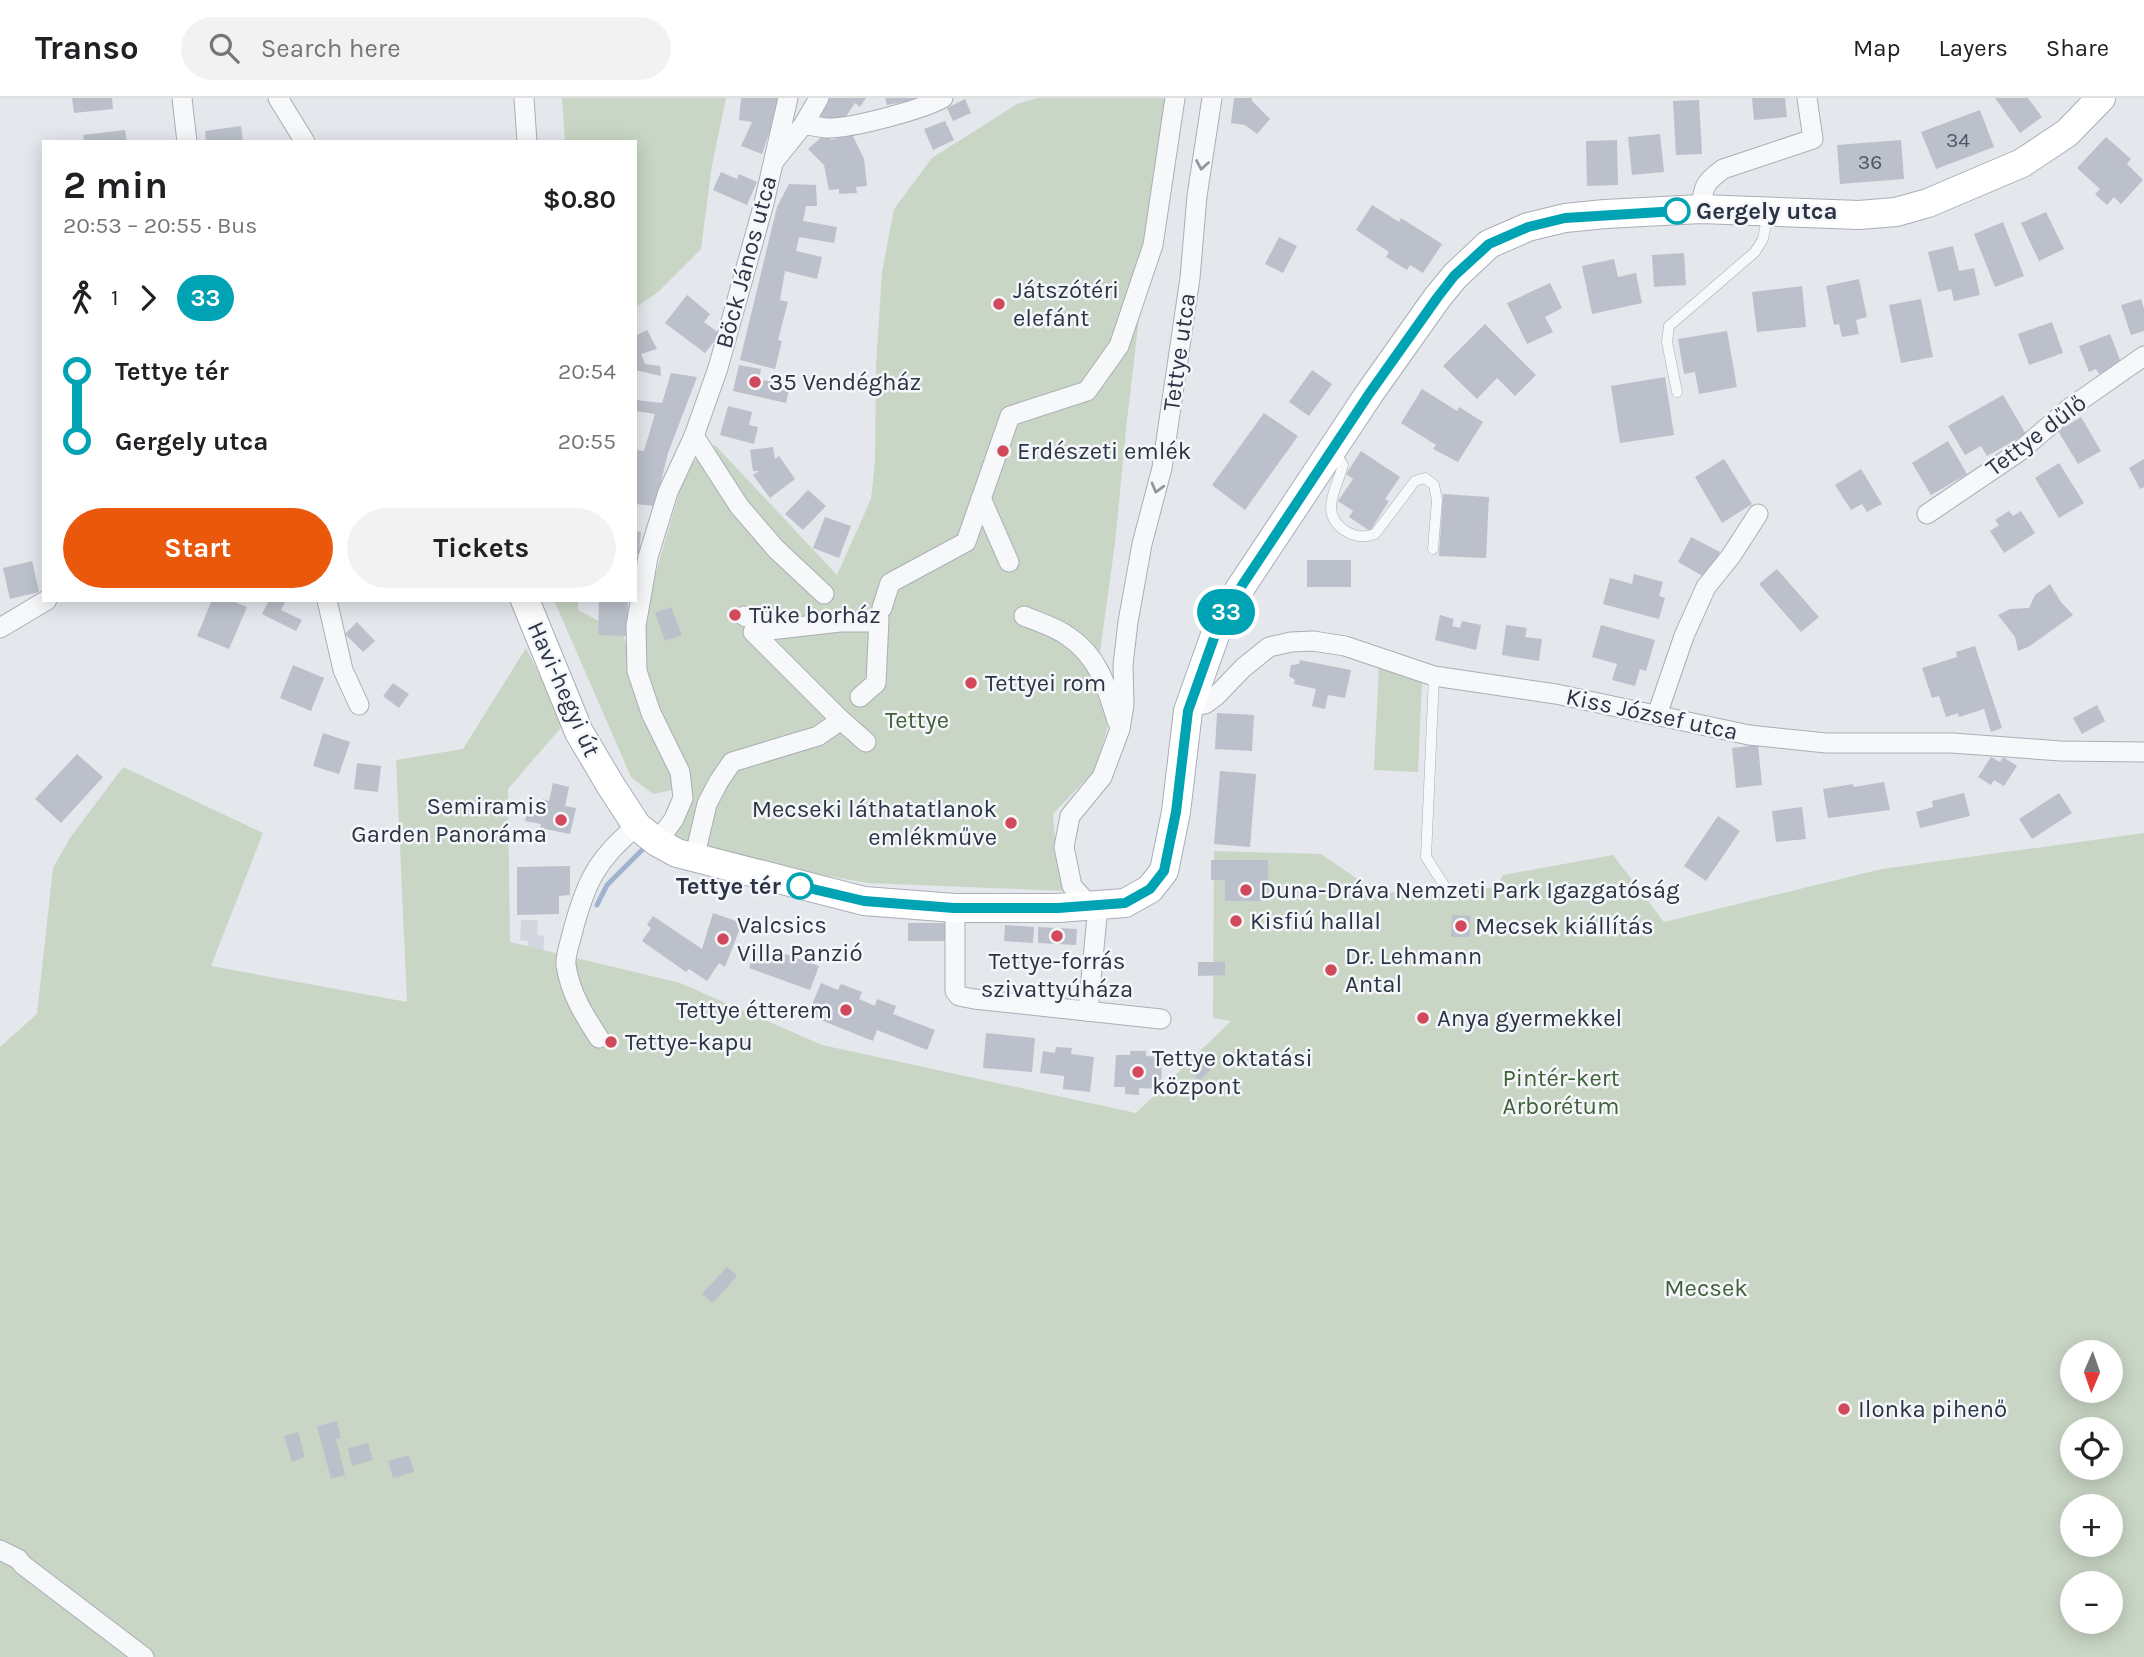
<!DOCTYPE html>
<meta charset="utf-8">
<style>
:root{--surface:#fff;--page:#f2f2f2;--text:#202124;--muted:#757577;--line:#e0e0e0;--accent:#ea580c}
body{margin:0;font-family:Karla,sans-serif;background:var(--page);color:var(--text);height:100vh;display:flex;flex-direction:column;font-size:26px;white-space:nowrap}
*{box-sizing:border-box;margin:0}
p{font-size:23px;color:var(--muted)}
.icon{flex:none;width:38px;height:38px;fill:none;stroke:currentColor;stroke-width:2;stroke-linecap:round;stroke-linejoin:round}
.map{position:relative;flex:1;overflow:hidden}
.sheet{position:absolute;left:42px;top:42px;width:595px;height:462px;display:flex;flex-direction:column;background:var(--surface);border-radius:0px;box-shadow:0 4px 18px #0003}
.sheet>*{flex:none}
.badge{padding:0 14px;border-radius:23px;font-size:24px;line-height:46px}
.needle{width:46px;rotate:182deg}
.buttons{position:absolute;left:2060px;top:1242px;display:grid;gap:14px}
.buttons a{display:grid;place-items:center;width:63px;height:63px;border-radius:50%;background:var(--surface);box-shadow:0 4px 18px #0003;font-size:35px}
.map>.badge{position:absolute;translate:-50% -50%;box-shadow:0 0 0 4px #fff}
.legs{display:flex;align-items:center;gap:10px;height:77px;padding:0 21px;font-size:23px}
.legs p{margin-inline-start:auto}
.head{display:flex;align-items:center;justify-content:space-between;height:119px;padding:0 21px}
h1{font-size:38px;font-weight:700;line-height:52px}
.button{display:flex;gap:14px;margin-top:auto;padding:14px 21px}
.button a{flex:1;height:80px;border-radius:42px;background:var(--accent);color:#fff;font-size:28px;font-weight:700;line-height:80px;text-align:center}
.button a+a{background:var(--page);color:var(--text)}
ul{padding:0 21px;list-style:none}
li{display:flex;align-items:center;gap:24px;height:70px;font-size:26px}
li i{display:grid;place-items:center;width:10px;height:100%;margin:0 9px;background:currentColor}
li i::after{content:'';width:18px;height:18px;margin:-9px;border:5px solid;border-radius:50%;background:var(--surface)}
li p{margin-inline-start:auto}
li:first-child i{background:linear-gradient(#0000 50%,currentColor 0)}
li:last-child i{background:linear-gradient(currentColor 50%,#0000 0)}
header{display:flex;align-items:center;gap:42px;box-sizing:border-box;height:98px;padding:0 35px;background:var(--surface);border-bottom:2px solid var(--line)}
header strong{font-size:33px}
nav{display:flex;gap:38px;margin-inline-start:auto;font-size:24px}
.search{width:490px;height:63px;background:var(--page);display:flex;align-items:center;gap:18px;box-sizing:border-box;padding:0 24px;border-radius:38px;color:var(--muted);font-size:26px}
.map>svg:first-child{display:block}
</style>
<header>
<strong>Transo</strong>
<div class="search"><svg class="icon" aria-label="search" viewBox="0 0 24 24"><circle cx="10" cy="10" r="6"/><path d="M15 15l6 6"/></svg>Search here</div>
<nav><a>Map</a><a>Layers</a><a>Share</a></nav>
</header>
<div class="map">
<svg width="2144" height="1559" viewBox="0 0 2144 1559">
<rect width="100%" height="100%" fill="#e4e7ec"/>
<polygon fill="#d2d6de" points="521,822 538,822 537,837 544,838 543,865 528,865 528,843 520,842"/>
<g fill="#c9d6c5" fill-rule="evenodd">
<polygon points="562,0 726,0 712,67 701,151 658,194 635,210 635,44 565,44"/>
<polygon points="1037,0 1165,0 1127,322 1115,445 1095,591 1108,626 1097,670 1053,716 1056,753 1066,793 867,785 741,762 670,736 690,686 645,578 643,535 649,498 682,385 693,364 715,347 837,477 871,401 875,364 876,267 882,174 894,111 932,60 1017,6"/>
<polygon points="554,502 578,502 578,512 623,536 655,643 677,691 653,696 631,679"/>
<path d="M526 550 564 626 508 691 510 844 680 885 822 947 1136 1015 1231 923 1213 920 1214 753 1321 756 1375 793 1425 797 1497 789 1503 777 1613 757 1664 824 1882 771 2144 735V1559H0V949L37 916 53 770 70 740 123 669 263 735 211 868 407 904 396 662 463 651ZM2072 1255H2110V1293H2072ZM2072 1332H2110V1370H2072ZM2072 1409H2110V1447H2072ZM2072 1486H2110V1524H2072Z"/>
<polygon points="1379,566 1422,584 1418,674 1374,672"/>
</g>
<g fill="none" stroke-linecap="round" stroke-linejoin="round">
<polyline stroke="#9fb4cc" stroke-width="5" points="597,807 607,787 648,746"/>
</g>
<g fill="#bbc0ca">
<polygon points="72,0 112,0 113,11 74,15"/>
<polygon points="741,0 778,0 776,15 762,56 741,48 752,24 739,22"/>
<polygon points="829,0 866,0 860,9 855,5 845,20 832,25 819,17"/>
<polygon points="885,0 915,0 915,2 887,7"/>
<polygon points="1234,0 1252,0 1252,3 1270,21 1257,36 1245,27 1231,25"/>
<polygon points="1752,0 1785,0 1787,19 1754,22"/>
<polygon points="1995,0 2028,0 2042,19 2020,35"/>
<polygon points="965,1 971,15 953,23 947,10"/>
<polygon points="1699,2 1702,56 1676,57 1673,3"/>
<polygon points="1980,12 1994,49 1936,71 1921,34"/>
<polygon points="945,23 954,42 933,52 924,31"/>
<polygon points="241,28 243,44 206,44 205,33"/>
<polygon points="125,32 127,44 84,44 83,37"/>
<polygon points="826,35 831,42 852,36 864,61 867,88 856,89 857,95 839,96 839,91 829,92 824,67 808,51"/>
<polygon points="1660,36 1664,74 1632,77 1628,39"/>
<polygon points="2106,39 2131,61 2127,66 2143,82 2121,106 2114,99 2107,107 2095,96 2100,91 2077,70"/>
<polygon points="1617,42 1618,87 1587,88 1586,43"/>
<polygon points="1901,42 1904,81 1840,86 1837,47"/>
<polygon points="721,74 737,81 739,76 757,84 747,107 713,92"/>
<polygon points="789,86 816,87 817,108 806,108 803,123 837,129 834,145 799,139 796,153 822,159 817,181 785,173 780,202 788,204 778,242 782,243 775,271 740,262 777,109"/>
<polygon points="1372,107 1399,124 1401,120 1442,146 1423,175 1410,167 1407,172 1386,159 1389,154 1356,132"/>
<polygon points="2046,114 2064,151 2039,163 2021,125"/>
<polygon points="2003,124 2024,178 1995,189 1974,136"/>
<polygon points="1279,139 1297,148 1283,175 1265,166"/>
<polygon points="1953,148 1959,173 1974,170 1980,197 1954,203 1951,191 1938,194 1928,154"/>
<polygon points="1684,155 1686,187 1654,189 1652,157"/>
<polygon points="1614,161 1618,179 1636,175 1642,205 1592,216 1582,168"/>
<polygon points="1859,181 1867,219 1856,222 1859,236 1842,239 1839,226 1834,227 1826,188"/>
<polygon points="1550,185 1562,210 1545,219 1553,234 1527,246 1507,205"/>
<polygon points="1802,188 1806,229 1757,234 1752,194"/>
<polygon points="687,197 710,216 704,224 720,236 705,255 665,225"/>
<polygon points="1921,201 1933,259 1901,265 1889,207"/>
<polygon points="2141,201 2144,211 2144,233 2131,237 2121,207"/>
<polygon points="2052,224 2063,255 2029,267 2018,236"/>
<polygon points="1485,226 1536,277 1515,298 1497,280 1477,301 1443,268"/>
<polygon points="647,232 657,251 641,256 645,266 660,268 661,278 635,272 635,238"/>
<polygon points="1727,233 1737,289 1699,296 1695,274 1684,276 1678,241"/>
<polygon points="2110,236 2122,267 2099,276 2096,271 2089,274 2079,248"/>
<polygon points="739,267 761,271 759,281 790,288 786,305 733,293"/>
<polygon points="1312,272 1332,286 1309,318 1289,304"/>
<polygon points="671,275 697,279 668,355 655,408 635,406 636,352 644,353 655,316 635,313 636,302 662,305"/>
<polygon points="1665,279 1674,337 1620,345 1611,288"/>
<polygon points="1422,291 1457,313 1459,309 1483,324 1458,364 1433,351 1436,347 1401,325"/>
<polygon points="2003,297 2026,336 1987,358 1981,348 1965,357 1948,328"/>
<polygon points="728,308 752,314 749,327 758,329 754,346 720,337"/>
<polygon points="1264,315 1298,338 1245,412 1212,387"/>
<polygon points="2081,319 2101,353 2078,366 2058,333"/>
<polygon points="1948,343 1967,376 1931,397 1912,365"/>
<polygon points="773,349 775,361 779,358 795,381 770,400 753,377 759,373 753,373 750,352"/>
<polygon points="1361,353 1400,379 1385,401 1389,403 1370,433 1349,419 1353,413 1338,403 1353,381 1346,376"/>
<polygon points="1724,361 1752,406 1722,425 1695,379"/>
<polygon points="2144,361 2144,389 2140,391 2129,370"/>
<polygon points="2059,365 2084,405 2059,420 2035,380"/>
<polygon points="1861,371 1882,406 1867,414 1862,406 1851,412 1835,387"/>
<polygon points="808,392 826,408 803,432 785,416"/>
<polygon points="1443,396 1489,399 1486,460 1439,458"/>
<polygon points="2009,413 2013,418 2021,413 2035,435 2004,455 1990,433 1999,427 1995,422"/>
<polygon points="825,419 851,428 839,460 813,450"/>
<polygon points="635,433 641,434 639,456 635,456"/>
<polygon points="1691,439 1720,454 1706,480 1678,464"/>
<rect x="1307" y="462" width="44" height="27"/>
<polygon points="32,463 39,494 10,501 3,470"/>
<polygon points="1777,471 1819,519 1801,534 1759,486"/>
<polygon points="1634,476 1663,484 1659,498 1665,500 1659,521 1603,506 1610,480 1632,486"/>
<polygon points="2050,486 2061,504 2073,517 2030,548 2018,553 2015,539 1998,517 2010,511 2029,510 2035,497"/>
<polygon points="212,502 230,502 247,509 229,551 197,538"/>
<polygon points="269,502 286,502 281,512 302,522 296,533 262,516"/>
<polygon points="599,502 628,502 627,538 598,537"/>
<polygon points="671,509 682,537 665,543 655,515"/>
<polygon points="1440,517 1454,521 1452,528 1460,530 1462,523 1481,527 1476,552 1435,542"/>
<polygon points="357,524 375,543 363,554 345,536"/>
<polygon points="1506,527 1527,530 1525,539 1542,541 1539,563 1502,557"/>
<polygon points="1601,527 1655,542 1646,573 1640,571 1635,588 1612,582 1617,566 1592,559"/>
<polygon points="1975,548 2002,630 1991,634 1984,611 1959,619 1958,615 1946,619 1939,598 1932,600 1922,570 1957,559 1956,554"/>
<polygon points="1300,562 1351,572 1345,600 1328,597 1325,611 1312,608 1316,591 1294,586 1295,582 1289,578 1291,567 1299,566"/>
<polygon points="293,567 324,580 311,613 280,600"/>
<polygon points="393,585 409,596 399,610 383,598"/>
<polygon points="2097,607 2105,623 2082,636 2073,620"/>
<polygon points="1217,615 1254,617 1252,653 1215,651"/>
<polygon points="323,635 350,644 339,676 313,668"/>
<polygon points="1758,647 1762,687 1736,690 1732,650"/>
<polygon points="77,656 103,679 61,725 35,701"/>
<polygon points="1991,659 2000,664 2003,659 2017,668 2004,688 1994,682 1991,687 1978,679"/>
<polygon points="357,665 381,668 378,694 354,691"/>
<polygon points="1220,673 1256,676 1250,749 1214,746"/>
<polygon points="1884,684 1890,712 1828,720 1823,691 1853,686 1854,689"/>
<polygon points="553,685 569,689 565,708 576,710 570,736 540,730 541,726 525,723 528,708 540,710 542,701 549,703"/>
<polygon points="1964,695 1970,718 1920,730 1916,714 1933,709 1932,703"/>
<polygon points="2059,695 2072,715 2032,741 2019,721"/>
<polygon points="1802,709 1806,741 1776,744 1772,713"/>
<polygon points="1718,718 1740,733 1706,783 1684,768"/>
<polygon points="1211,762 1268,762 1268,803 1225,803 1225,782 1211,782"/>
<polygon points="570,768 570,797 559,798 559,816 517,817 517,769"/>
<polygon points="713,815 742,825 725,869 719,865 707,883 689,871 686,874 642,843 651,830 647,827 653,818 702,851"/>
<polygon points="1452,817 1470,818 1470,839 1451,839"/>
<rect x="908" y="825" width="40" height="18"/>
<polygon points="1005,827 1034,829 1033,845 1004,843"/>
<polygon points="1038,829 1077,831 1076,847 1038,845"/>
<polygon points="757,846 819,868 810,892 749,870"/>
<polygon points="1198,864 1225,864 1225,877 1198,878"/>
<polygon points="821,885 838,892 841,886 862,894 859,901 875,908 877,901 896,908 893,916 935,932 927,952 877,932 873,943 808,917"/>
<polygon points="986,935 1035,940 1032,974 983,970"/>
<polygon points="1056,949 1072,950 1071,956 1094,959 1090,994 1063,991 1064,978 1040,975 1043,953 1055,955"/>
<polygon points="1130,953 1146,953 1146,958 1162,959 1161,991 1139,990 1139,997 1125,996 1125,989 1114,989 1116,957 1130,957"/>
<polygon points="1206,954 1217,965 1199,983 1188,971"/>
<polygon points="727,1169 737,1178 713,1205 702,1196"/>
<polygon points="337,1323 341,1340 336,1341 345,1377 331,1381 317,1328"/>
<polygon points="298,1334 305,1359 292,1364 284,1338"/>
<polygon points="368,1345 373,1362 352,1368 348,1350"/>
<polygon points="409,1357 414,1374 393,1380 388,1363"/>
</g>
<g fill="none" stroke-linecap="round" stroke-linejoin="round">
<g stroke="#a9aeb7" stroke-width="11">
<g id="lane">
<polyline points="1677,294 1667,244 1669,228 1755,154 1763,141 1768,115"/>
<path d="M1335 354 1343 367C1337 390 1319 415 1344 432 1355 439 1363 440 1375 436L1415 383 1425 380 1434 387 1437 402 1433 451"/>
<polyline points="1434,578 1426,759 1444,787"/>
</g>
</g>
<g stroke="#a9aeb7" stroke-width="21">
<g id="street">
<polyline points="182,0 187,44"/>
<polyline points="278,0 305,44"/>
<polyline points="524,0 527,44"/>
<path d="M804 26C811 28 818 29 826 30 850 31 921 12 943 0"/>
<polyline points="775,62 804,26 819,0"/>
<path d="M1701 111C1703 89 1704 85 1723 71L1813 41 1807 0"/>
<polyline points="694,338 739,408 776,451 824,496"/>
<polyline points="981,400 1009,464"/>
<polyline points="1927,416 2020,353 2071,309 2144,258"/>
<polyline points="327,502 343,572 359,607"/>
<polyline points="882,510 890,485 966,444 1010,318 1087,293 1119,248 1153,147 1175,0"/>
<polyline points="744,518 779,528"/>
<path d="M1024 518C1038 524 1056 529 1069 539 1099 559 1107 590 1117 623"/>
<polyline points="0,530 47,502"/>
<polyline points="860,599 876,585 879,521"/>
<polyline points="1189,609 1205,606 1216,598 1243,570 1269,549 1291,544 1313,543 1345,548 1434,578 1556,596 1749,637 1826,645 1952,645 2061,653 2144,654"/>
<polyline points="1657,617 1684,538 1706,489 1731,458 1758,416"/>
<polyline points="866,644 841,622 753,534 840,524 878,524"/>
<polyline points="657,744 674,721 683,700 680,674 651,615 637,573 636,528 648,459 668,394 694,338 718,270 764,105 788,0"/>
<polyline points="694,761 707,706 719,683 732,664 818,638 841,622"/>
<polyline points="1090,808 1072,788 1064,749 1070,718 1102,679 1120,631 1124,607 1123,567 1128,524 1142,446 1162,370 1190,180 1197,98 1212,0"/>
<polyline points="955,810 955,893 959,898 974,901 1161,921"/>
<polyline points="1088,913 1098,808"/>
<path d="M599 940C584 917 570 895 566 867 565 858 570 845 572 836 585 786 596 761 637 728"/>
<polyline points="0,1452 18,1461 23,1467 144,1559"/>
</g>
</g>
<g stroke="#a9aeb7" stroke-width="30">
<polyline id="secondary" points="525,502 579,634 611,688 637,728 657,744 677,755 864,803 955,810 1058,810 1125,805 1150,791 1164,773 1176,714 1188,613 1215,537 1235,498 1369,296 1437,200 1455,178 1489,146 1528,129 1565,120 1605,116 1701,111 1859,117 1896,114 1928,105 2022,65 2067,35 2101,0"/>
</g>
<use href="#lane" stroke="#f7f8fa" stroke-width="10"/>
<use href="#street" stroke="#f7f8fa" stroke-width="19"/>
<use href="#secondary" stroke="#fff" stroke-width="28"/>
</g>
<defs><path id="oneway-chevron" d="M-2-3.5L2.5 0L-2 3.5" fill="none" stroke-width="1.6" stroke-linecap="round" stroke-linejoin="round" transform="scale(1.75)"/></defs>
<g stroke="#9196a0">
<use href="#oneway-chevron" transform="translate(1202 67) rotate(99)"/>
<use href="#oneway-chevron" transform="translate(1157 390) rotate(105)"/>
</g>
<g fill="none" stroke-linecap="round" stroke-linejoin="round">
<g stroke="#fff" stroke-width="16">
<polyline id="line-1" points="800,788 864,803 954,810 1058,810 1125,805 1150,791 1164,773 1176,714 1188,613 1215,537 1235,498 1369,296 1437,200 1454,178 1489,146 1528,129 1565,120 1677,113"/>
</g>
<use href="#line-1" stroke="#00a3b4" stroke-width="10"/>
</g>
<g fill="#fff" stroke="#00a3b4" stroke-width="3.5">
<circle cx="1677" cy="113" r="12"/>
<circle cx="800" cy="788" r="12"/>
</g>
<g fill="#d1495b" stroke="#f4f6f9" stroke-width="2.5">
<circle cx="999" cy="206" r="7"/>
<circle cx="755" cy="284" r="7"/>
<circle cx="1003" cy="353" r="7"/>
<circle cx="735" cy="517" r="7"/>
<circle cx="971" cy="585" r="7"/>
<circle cx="561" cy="722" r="7"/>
<circle cx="1011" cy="725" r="7"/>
<circle cx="1246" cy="792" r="7"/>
<circle cx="1236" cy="823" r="7"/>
<circle cx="1461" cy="828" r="7"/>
<circle cx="1057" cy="838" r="7"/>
<circle cx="723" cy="841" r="7"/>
<circle cx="1331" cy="872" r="7"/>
<circle cx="846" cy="912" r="7"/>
<circle cx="1423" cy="920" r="7"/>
<circle cx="611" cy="944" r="7"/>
<circle cx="1138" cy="974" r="7"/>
<circle cx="1844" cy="1311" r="7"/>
</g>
<g text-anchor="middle" stroke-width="5" stroke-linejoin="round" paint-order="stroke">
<g font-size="21" fill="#4f5766">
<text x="1958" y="49">34</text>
<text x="1870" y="71">36</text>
</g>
<g font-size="24" font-weight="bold" fill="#2b3445" stroke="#f4f6f9" text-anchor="start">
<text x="1696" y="121">Gergely utca</text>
<text x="781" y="796" text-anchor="end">Tettye tér</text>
</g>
<g font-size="24" fill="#2b3445" stroke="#f4f6f9">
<text transform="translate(746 164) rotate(-75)" y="8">Böck János utca</text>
<text transform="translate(1179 254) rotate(-82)" y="8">Tettye utca</text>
<text transform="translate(2036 337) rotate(-37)" y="8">Tettye dűlő</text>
<text transform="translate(564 591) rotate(66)" y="8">Havi-hegyi út</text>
<text transform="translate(1652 616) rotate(12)" y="8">Kiss József utca</text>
</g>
<g font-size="24" fill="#2b3445" stroke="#f4f6f9" text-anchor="start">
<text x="1013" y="200">Játszótéri<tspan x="1013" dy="28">elefánt</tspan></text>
<text x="769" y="292">35 Vendégház</text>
<text x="1017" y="361">Erdészeti emlék</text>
<text x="749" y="525">Tüke borház</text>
<text x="985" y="593">Tettyei rom</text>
<text x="547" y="716" text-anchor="end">Semiramis<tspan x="547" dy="28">Garden Panoráma</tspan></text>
<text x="997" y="719" text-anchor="end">Mecseki láthatatlanok<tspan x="997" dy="28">emlékműve</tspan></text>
<text x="1260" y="800">Duna-Dráva Nemzeti Park Igazgatóság</text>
<text x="1250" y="831">Kisfiú hallal</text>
<text x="737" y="835">Valcsics<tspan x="737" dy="28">Villa Panzió</tspan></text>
<text x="1475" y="836">Mecsek kiállítás</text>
<text x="1345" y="866">Dr. Lehmann<tspan x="1345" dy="28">Antal</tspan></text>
<text x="1057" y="871" text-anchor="middle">Tettye-forrás<tspan x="1057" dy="28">szivattyúháza</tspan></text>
<text x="832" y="920" text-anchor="end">Tettye étterem</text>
<text x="1437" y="928">Anya gyermekkel</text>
<text x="625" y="952">Tettye-kapu</text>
<text x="1152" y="968">Tettye oktatási<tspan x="1152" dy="28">központ</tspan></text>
<text x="1858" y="1319">Ilonka pihenő</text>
</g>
<g font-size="24" fill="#3f6138" stroke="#f4f6f9">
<text x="917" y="630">Tettye</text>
<text x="1561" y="988">Pintér-kert<tspan x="1561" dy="28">Arborétum</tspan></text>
<text x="1706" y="1198">Mecsek</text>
</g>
</g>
</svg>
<div class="buttons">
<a><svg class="needle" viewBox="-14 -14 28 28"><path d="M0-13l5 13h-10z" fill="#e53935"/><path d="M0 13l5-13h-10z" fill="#757577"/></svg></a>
<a><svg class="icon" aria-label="locate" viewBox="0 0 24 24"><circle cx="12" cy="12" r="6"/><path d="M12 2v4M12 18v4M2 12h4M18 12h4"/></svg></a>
<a>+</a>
<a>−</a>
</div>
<b class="badge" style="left:1226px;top:514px;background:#00a3b4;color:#fff">33</b>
<section class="sheet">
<div class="head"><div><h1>2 min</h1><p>20:53 – 20:55 · Bus</p></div><b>$0.80</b></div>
<div class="legs"><svg class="icon" aria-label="walk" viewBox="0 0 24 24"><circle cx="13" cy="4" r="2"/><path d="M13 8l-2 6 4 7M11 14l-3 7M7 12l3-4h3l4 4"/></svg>1<svg class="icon" aria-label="forward" viewBox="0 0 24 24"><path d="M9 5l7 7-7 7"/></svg><b class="badge" style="background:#00a3b4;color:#fff">33</b></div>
<ul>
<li><i style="color:#00a3b4"></i><b>Tettye tér</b><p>20:54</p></li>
<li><i style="color:#00a3b4"></i><b>Gergely utca</b><p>20:55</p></li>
</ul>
<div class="button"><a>Start</a><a>Tickets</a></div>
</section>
</div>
